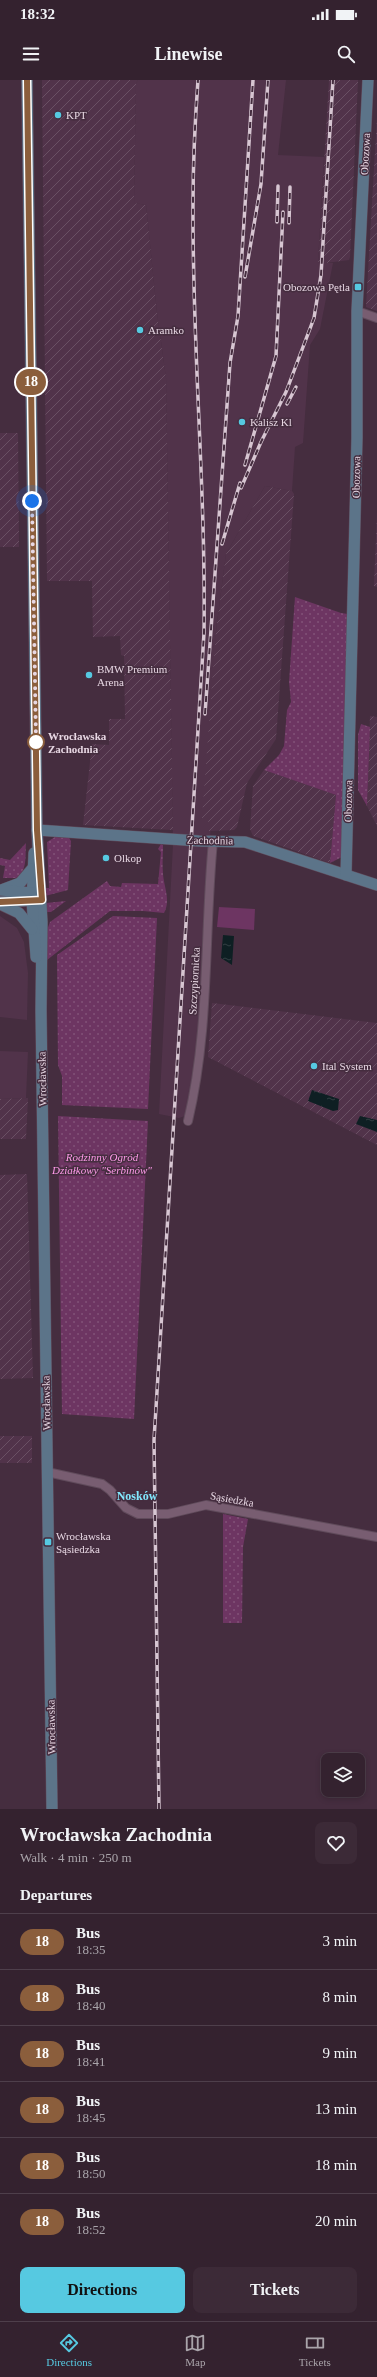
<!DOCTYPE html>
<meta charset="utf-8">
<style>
:root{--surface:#34222f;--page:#3c2a37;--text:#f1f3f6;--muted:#a9a4aa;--line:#4e3f4b;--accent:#56c9e1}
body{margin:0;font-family:"Times New Roman",serif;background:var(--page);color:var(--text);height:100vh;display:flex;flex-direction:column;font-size:15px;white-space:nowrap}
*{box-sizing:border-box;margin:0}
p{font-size:13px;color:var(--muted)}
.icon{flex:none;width:22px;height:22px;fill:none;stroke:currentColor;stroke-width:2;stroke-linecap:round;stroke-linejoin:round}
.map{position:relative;height:1729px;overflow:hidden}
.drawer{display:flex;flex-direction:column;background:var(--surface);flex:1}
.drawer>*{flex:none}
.badge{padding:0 8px;border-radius:13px;font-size:14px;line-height:26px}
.buttons{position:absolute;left:321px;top:1673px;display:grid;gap:8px}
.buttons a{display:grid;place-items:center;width:44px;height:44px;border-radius:8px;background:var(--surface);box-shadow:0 2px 6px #0003,0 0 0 1px var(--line);font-size:20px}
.you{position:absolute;width:20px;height:20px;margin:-10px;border:3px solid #fff;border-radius:50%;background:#1a73e8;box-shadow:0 0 0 6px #1a73e833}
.map>.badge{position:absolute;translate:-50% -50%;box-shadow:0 0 0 2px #fff}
h2{padding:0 20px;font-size:15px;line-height:36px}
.round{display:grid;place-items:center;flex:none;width:42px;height:42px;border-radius:8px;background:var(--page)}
.summary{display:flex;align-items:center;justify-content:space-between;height:68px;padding:0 20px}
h1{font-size:19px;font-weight:600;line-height:30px}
.cta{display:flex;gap:8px;margin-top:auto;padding:8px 20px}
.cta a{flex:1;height:46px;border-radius:8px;background:var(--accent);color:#111;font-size:16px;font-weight:600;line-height:46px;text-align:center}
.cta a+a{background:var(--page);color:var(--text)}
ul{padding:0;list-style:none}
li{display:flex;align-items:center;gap:12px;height:56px;padding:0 20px;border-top:1px solid var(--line)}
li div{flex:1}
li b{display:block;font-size:15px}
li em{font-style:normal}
li .badge{min-width:44px;font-weight:700;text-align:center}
.status{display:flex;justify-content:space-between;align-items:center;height:28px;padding:0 20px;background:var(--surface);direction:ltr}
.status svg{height:11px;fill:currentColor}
header{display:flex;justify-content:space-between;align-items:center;height:52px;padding:0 20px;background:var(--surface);font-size:18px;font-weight:600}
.dock{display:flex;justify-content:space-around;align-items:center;height:56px;border-top:1px solid var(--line);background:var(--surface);font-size:11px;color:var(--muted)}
.dock a{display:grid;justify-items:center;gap:2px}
.dock .on{color:var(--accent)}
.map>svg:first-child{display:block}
</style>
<div class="status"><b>18:32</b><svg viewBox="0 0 49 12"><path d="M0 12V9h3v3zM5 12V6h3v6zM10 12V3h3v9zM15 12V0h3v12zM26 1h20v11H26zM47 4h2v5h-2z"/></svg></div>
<header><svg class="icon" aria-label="menu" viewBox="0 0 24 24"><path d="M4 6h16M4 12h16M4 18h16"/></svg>Linewise<svg class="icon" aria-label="search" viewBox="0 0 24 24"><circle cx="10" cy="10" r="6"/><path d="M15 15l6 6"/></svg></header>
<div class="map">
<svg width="377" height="1729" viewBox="0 0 377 1729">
<defs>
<pattern id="industrial-furrows" width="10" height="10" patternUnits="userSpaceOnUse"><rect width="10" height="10" fill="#51334a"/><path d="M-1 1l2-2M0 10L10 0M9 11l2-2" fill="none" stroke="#6a5064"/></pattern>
<pattern id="grass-dots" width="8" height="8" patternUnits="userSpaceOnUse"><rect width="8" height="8" fill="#6d3562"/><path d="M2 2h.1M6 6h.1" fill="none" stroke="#825278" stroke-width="1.8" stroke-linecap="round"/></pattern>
<pattern id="water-ripples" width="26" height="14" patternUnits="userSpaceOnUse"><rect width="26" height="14" fill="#0e1f23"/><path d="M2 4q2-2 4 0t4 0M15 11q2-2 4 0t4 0" fill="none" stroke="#313f43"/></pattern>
</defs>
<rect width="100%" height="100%" fill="#452d3f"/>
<g fill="#51334a">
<polygon points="138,0 286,0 278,75 324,77 318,183 333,183 320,249 310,265 303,363 295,367 292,411 265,406 226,474 216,551 210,765 199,944 188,1035 179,1038 159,1034 173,764 166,298 157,233 146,125 134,123 136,3"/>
<polygon points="0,836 17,848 24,862 28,893 27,940 0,937"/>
<polygon points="0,971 28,972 26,1018 0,1019"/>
</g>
<g fill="url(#industrial-furrows)">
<polygon points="42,0 138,0 136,3 134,123 146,125 157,233 166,298 173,750 83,745 92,664 109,665 109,639 125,639 124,576 121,575 120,556 93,557 92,501 47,501"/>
<polygon points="329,0 358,0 350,177 349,180 318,184"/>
<polygon points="377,37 377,231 366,227"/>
<polygon points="0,353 18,353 19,467 0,467"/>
<polygon points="265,406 292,411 294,414 276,659 247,703 237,747 234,750 209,751 209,742 202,738 216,551 226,474"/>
<polygon points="377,433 377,507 374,506"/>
<polygon points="370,636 377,637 377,746 367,726"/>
<polygon points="264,690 336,715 330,783 253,756 250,749 253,706"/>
<polygon points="212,923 377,943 377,1065 208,977"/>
<polygon points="28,1018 26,1059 0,1059 0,1019"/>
<polygon points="27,1094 33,1298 0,1299 0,1095"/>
<rect x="0" y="1356" width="32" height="27"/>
</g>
<g fill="url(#grass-dots)">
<polygon points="295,517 341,533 348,534 342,777 330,783 336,715 264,690 279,675 284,666 287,630 291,622 289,602"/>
<polygon points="361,644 370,647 367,726 358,710 358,655"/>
<polygon points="55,757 69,758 71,761 68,810 45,816 45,808 49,808 47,762"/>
<path d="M26 763C25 775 28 791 16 798H3L5 786 0 785V778L10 780Z"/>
<path d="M161 764 163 765C163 775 162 784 163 794 164 807 171 821 164 833L143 831H110L47 880V850L50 842 107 801 110 806 121 807 122 803 158 804 161 772 158 769Z"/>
<polygon points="66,821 51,832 47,832 46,823"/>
<polygon points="113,836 157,838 148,1029 62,1025 62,996 58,985 57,875"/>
<polygon points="58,1036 148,1041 134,1339 62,1334"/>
<polygon points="223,1434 248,1439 243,1467 242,1543 223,1543"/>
</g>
<polygon fill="#6d3562" points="219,827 255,829 254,850 217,847"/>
<g fill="url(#water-ripples)">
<polygon points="223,855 234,856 232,885 221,878"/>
<polygon points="312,1010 339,1019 338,1030 333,1031 308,1021"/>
<polygon points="360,1036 377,1040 377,1052 356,1044"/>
</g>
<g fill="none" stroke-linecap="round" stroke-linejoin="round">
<g stroke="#604b5b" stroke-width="10">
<g id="street">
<polyline points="357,231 377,238"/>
<path d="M188 1041C210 949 204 854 213 761"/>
<polyline points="47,1392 102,1404 110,1410 126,1428 138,1434 168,1434 206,1425 377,1457"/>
</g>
</g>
<g stroke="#604b5b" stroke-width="12">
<g id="secondary">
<polyline points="27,0 37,750 42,842 41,930 52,1729"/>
<polyline points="37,750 199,761 245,762 377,805"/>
<polyline points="34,773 32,821 36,877"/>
<polyline points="346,795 357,358 357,231 368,0"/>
<polyline points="4,809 20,803 32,789"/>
<polyline points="0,810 32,813 38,817"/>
<polyline points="1,822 39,820"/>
<polyline points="0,824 19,833 32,849"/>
</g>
</g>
<use href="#street" stroke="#785d71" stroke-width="8"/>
<use href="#secondary" stroke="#5c7489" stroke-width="11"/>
<g stroke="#d7c6d2" stroke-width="3.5">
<g id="rail">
<polyline points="277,142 278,106"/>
<polyline points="289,143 290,107"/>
<polyline points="245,197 261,104 268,0"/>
<polyline points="287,324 296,307"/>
<polyline points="245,385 276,276 283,132"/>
<polyline points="241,408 261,362 286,312 314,238 321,195 333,0"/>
<polyline points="222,464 240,403"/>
<polyline points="205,634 230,283 238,236 253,0"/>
<path d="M159 1729 154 1360 204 553C206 410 192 267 193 124 193 83 195 41 198 0"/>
</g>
</g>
<use href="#rail" stroke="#452d3f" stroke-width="2" stroke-dasharray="6" stroke-linecap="butt"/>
</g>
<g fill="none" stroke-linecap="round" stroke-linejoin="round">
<g stroke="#fff" stroke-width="9">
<polyline id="line" points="0,822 42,820 37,750 27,0"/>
</g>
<use href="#line" stroke="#8b5e3c" stroke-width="6"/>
<polyline stroke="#e7d7e3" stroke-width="4" stroke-dasharray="0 7.2" points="32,421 36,662"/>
</g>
<g fill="#56c9e1" stroke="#452d3f" stroke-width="1.5">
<circle cx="58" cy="35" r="4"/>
<rect x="354" y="203" width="8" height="8" rx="2"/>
<circle cx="140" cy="250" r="4"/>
<circle cx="242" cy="342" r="4"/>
<circle cx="89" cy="595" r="4"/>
<circle cx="106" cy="778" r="4"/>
<circle cx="314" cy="986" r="4"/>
<rect x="44" y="1458" width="8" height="8" rx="2"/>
</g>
<circle fill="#fff" stroke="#8b5e3c" stroke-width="2" cx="36" cy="662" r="8"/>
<g text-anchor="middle" stroke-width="3" stroke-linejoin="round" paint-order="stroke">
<g font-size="11" fill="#e7d7e3" stroke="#452d3f" text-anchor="start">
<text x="66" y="39">KPT</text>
<text x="350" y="211" text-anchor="end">Obozowa Pętla</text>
<text x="148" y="254">Aramko</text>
<text x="250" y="346">Kalisz Kl</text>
<text x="97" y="593">BMW Premium<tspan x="97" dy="13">Arena</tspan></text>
<text x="114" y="782">Olkop</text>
<text x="322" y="990">Ital System</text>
<text x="56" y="1460">Wrocławska<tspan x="56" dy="13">Sąsiedzka</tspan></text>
</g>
<g font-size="11" fill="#e7d7e3" stroke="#452d3f">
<text transform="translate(365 74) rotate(-87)" y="4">Obozowa</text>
<text transform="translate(356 397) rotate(-89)" y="4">Obozowa</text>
<text transform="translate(348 721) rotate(-89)" y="4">Obozowa</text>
<text transform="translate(210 760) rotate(1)" y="4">Zachodnia</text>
<text transform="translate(194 901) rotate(-87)" y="4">Szczypiornicka</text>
<text transform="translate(42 999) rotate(-91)" y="4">Wrocławska</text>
<text transform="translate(46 1323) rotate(-91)" y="4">Wrocławska</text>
<text transform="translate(232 1419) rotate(10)" y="4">Sąsiedzka</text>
<text transform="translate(51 1647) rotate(-91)" y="4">Wrocławska</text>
</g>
<g font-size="11" font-weight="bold" fill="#e7d7e3" stroke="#452d3f" text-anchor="start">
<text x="48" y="660">Wrocławska<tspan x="48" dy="13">Zachodnia</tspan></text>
</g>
<g font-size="11" font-style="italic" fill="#fe9ae9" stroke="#452d3f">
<text x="102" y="1081">Rodzinny Ogród<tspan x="102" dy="13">Działkowy "Serbinów"</tspan></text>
</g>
<g font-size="12" font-weight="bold" fill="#82e8fe" stroke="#452d3f">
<text x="137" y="1420">Nosków</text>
</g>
</g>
</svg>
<div class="buttons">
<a><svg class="icon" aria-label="layers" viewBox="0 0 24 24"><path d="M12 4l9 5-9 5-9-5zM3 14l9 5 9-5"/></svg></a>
</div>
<div class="you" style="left:32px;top:421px"></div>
<b class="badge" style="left:31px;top:302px;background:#8b5e3c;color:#fff">18</b>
</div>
<section class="drawer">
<div class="summary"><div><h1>Wrocławska Zachodnia</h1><p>Walk · 4 min · 250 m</p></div><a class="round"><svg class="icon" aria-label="heart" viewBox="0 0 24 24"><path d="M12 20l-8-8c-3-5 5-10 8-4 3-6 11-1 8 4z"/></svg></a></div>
<h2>Departures</h2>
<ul>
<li><span class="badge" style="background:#8b5e3c;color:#fff">18</span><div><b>Bus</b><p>18:35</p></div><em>3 min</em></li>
<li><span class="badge" style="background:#8b5e3c;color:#fff">18</span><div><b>Bus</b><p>18:40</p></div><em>8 min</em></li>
<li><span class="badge" style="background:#8b5e3c;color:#fff">18</span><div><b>Bus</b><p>18:41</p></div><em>9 min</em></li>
<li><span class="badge" style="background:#8b5e3c;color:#fff">18</span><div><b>Bus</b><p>18:45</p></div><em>13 min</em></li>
<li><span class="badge" style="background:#8b5e3c;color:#fff">18</span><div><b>Bus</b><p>18:50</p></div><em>18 min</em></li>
<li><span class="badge" style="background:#8b5e3c;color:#fff">18</span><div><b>Bus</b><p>18:52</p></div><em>20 min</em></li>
</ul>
<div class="cta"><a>Directions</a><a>Tickets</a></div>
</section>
<nav class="dock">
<a class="on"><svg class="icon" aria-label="directions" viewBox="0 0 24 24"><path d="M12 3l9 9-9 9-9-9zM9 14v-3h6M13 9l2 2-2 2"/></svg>Directions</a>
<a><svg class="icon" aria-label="map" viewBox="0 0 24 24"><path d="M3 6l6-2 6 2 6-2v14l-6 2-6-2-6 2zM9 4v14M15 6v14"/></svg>Map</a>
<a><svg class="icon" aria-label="tickets" viewBox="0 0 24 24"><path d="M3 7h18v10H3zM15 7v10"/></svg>Tickets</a>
</nav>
